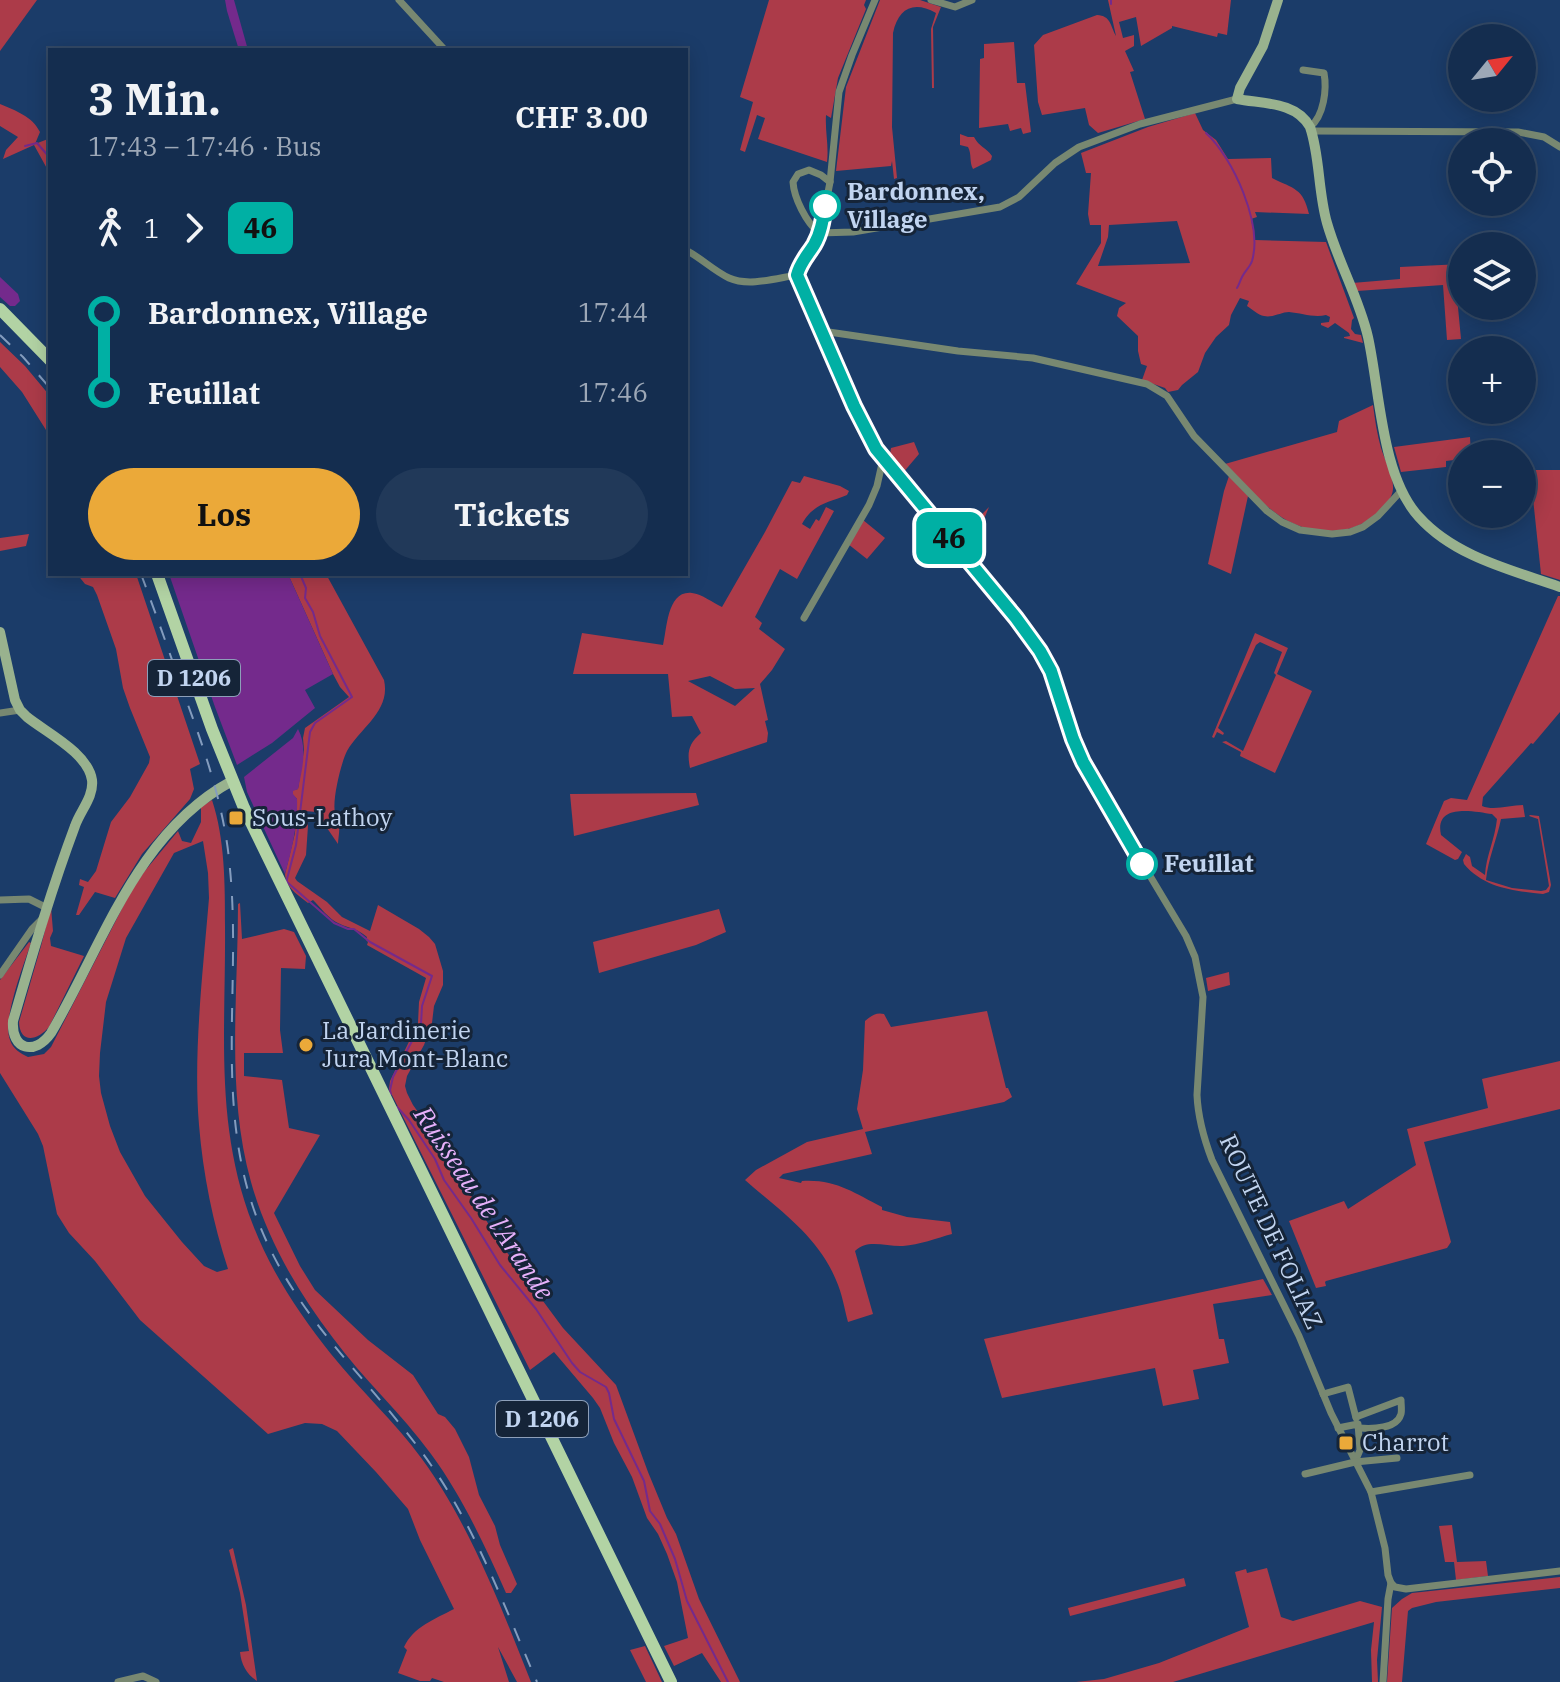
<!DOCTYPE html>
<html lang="de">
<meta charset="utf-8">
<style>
:root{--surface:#142d4f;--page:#213959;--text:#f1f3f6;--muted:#9da8b7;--line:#334966;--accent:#eba939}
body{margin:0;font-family:"IBM Plex Serif",serif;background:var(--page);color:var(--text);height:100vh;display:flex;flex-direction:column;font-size:30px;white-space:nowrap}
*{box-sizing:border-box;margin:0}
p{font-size:26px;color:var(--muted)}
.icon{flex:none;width:44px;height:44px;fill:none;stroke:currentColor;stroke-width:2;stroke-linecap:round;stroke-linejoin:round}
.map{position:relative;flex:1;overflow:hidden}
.panel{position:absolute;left:48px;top:48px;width:640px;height:528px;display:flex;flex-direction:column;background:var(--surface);border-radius:0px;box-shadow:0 4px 20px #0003,0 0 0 2px var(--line)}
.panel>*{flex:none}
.badge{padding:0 16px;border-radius:12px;font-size:28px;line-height:52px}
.needle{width:52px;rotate:60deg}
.fabs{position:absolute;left:1448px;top:24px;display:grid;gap:16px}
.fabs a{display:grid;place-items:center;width:88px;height:88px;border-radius:50%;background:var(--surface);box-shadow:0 4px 20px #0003,0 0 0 2px var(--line);font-size:40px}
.map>.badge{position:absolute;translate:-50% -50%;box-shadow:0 0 0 4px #fff}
.legs{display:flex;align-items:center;gap:12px;height:88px;padding:0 40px;font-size:26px}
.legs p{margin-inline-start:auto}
.headline{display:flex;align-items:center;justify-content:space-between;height:136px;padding:0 40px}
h1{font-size:44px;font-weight:700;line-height:60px}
.primary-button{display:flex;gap:16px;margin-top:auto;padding:16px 40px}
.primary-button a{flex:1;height:92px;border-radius:48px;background:var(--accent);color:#111;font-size:32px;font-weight:700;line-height:92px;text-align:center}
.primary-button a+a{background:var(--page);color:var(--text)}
ul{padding:0 40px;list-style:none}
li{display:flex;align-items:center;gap:28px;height:80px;font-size:30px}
li i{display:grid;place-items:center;width:12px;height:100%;margin:0 10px;background:currentColor}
li i::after{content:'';width:20px;height:20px;margin:-10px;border:6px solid;border-radius:50%;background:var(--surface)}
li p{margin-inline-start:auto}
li:first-child i{background:linear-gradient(#0000 50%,currentColor 0)}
li:last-child i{background:linear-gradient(currentColor 50%,#0000 0)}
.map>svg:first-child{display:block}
</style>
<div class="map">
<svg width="1560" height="1682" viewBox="0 0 1560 1682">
<rect width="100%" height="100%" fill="#1b3c69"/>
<g fill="#ac3b49" fill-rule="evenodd">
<polygon points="0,0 37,0 0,51"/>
<path d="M769 0H866L864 5 866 9 838 78 831 118 826 115C825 132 829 146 827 162L758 139 765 118 757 115 745 152 740 150 753 102 740 97Z"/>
<path d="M880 0H920L941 7 933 27 934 88H932L931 29 936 13C913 0 898 9 893 33L892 127 897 178 894 179 892 161 891 166 836 171 846 87Z"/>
<path d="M1108 0H1231L1227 35 1218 33 1217 37 1172 26V28L1141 46 1136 17 1119 22 1123 38 1134 35V46L1125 51 1134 71 1130 72 1145 119 1098 133 1089 125 1085 108 1042 115 1038 102 1034 45 1043 35 1097 15C1111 16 1110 25 1116 36Z"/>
<polygon points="1014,42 1017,83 1025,83 1031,132 1023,134 1021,128 1010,131 1008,124 979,128 980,59 984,58 984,44"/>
<path d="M0 104C16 111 32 116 40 132L35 144 48 139 50 142V174L34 145 3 159 6 150 18 137 0 126Z"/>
<path d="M1195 113 1203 130 1216 140 1228 159 1271 158 1272 178C1294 189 1303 188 1309 214L1255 212 1257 217 1251 219 1255 240 1326 242 1354 318 1352 320 1351 329 1355 334 1361 335 1363 343 1344 338V337L1350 336 1349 333 1335 323 1328 328 1321 325V323L1329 322 1330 317 1326 315C1314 318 1301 313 1289 312 1281 312 1273 318 1264 316 1258 315 1252 309 1247 306L1249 301 1240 298 1231 315 1229 325 1216 337 1205 353 1198 372 1182 385 1178 390 1168 392 1165 388 1142 380 1147 366 1141 364 1138 351V336L1117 316 1119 308 1126 303 1076 284 1101 243V225H1090L1088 214 1091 173H1086L1081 153 1148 127ZM1177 221 1190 263 1098 266 1108 237 1109 225Z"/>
<path d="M960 134 968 137H974C979 147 986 147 992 156L991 160 973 169C969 162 972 154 968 147L960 145Z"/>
<polygon points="1462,264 1462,285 1456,286 1461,339 1447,340 1443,285 1357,291 1352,283 1400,279 1400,267"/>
<polygon points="0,342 25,366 50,396 50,473 46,444 46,430 22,392 0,367"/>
<path d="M1373 405C1375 420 1377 434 1381 448 1385 461 1394 476 1393 489 1392 501 1380 512 1371 518 1356 529 1343 531 1325 531 1280 530 1254 493 1225 464L1337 432 1339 421Z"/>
<polygon points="1470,437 1471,454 1462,454 1462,459 1446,461 1446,467 1401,472 1394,447"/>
<polygon points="914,442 919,454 902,474 889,460 891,448"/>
<polygon points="1530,470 1560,470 1560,580 1541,574"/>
<path d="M804 476 840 486 849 491 847 495C827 503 813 504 802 524L810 529 816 519 819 521 826 507 834 511 797 579 780 569 755 617 762 623 759 629 785 649 772 670 760 684 768 720 765 721 768 733 767 742 690 768C687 753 688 744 701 733L692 716 672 717 668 674H573L582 633 663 645C667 629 667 590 692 593 702 594 713 603 722 607L765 532 792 481 800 483ZM710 676 735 689 755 688 735 706 688 681Z"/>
<polygon points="1229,476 1248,496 1231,574 1208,564 1224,491"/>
<polygon points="989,507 969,555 956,541"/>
<polygon points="863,520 885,538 867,559 848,544"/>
<polygon points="29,534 26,546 0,551 0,538"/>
<polygon points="77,574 136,574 200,764 190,769 194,789 190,799 142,854 115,898 95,892 79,915 76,915 84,887 79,885 80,879 88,882 96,871 111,822 130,797 149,763 150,757 130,708 123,688 116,649 97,595 93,587 85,584"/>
<path d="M288 574H326L384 680C391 711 361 727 347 751 341 763 332 800 335 813 335 817 338 821 339 825 340 831 338 839 338 844L316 812 305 811 308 826 306 855 295 878 297 881 327 902 342 917 370 931 378 905 419 929 429 937 435 944 443 971V985L434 1006 432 1023 424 1045 407 1076 405 1086 407 1093 413 1105 431 1130 500 1243 563 1328 616 1385 648 1472 667 1518 676 1534 699 1599 740 1682H721L702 1653 674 1666 664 1646 688 1638 677 1582 667 1554 658 1534 647 1518 632 1477 614 1443 600 1408 593 1398 554 1352 530 1370 389 1089 390 1081 418 1023 419 1002 426 978 367 945 368 942 366 940 367 937C355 927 350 929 338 923 329 919 320 907 313 900L308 903C298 895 286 888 285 874L295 833 297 799 292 794 293 790 298 789 304 750 303 738 305 728 349 697 340 687 333 674Z"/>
<path d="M1558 596H1560V712L1533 744 1531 743 1483 797 1482 806C1494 811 1510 805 1523 805L1525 817 1501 819C1497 839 1488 859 1486 880L1512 888 1541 891 1546 890 1549 886 1538 819 1529 816 1530 815 1539 816 1551 885 1549 892 1543 894C1514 891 1484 888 1464 864L1463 860 1466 854 1470 857 1472 866 1485 875C1486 856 1495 839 1497 819L1492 814C1473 811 1434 803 1441 835L1462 852 1458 859 1455 860 1426 844 1444 801 1451 798 1467 800Z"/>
<polygon points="1255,633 1288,648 1277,674 1312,691 1275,773 1240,756 1241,752 1222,742 1226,741 1243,751 1276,675 1274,673 1282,652 1260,642 1256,645 1218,728 1224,733 1223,735 1217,732 1214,738 1212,737"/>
<polygon points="696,793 699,805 574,836 570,794"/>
<path d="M212 800C225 839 225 885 225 926 226 1030 214 1125 253 1225 271 1272 300 1315 331 1354 360 1390 395 1422 422 1459 469 1523 502 1609 531 1682H517L498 1647 509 1682H444L432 1678 430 1681H420L398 1673 407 1650 404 1647C413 1627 435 1619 454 1609L420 1540 408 1509 376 1472 337 1431 322 1424 305 1423 268 1434 140 1320 95 1261 69 1233 57 1214 43 1146 38 1134 0 1073V980L29 942 31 943C24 964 2 1020 10 1040 13 1049 20 1053 28 1057L44 1054 51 1047 130 893 144 872 178 831 182 841 191 843 201 822V807ZM203 841 208 873 209 898C203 971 193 1053 199 1125 203 1174 213 1223 228 1269L217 1272 204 1266 182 1242 145 1196 120 1152 110 1126 101 1093 99 1076 100 1053 106 1002 126 938 174 853Z"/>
<path d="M240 903 242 939 284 929 294 932 306 956 305 969 281 968 280 1030 283 1053H244V1076L282 1080 289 1128 320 1135 274 1213 300 1266 315 1290 368 1340 413 1375 438 1414 445 1417 455 1429 469 1457 479 1495 495 1526 500 1545 517 1584 511 1593H506C485 1546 462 1496 431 1454 401 1413 363 1379 333 1338 297 1291 267 1239 251 1182 226 1093 238 996 238 904Z"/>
<path d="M51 907 53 931 50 938 51 946 84 956 49 1027C38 1040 20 1045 19 1022L41 946Z"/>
<polygon points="719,909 726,932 696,945 599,973 593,942"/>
<polygon points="1229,972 1230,985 1208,991 1206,978"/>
<path d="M987 1011 1006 1088H1008L1012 1097 1004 1102 865 1132 872 1154 783 1174 779 1178 801 1183 802 1181C836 1179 854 1193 882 1207V1210L907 1217 950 1222 952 1234C937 1238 919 1245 903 1246 887 1247 867 1238 855 1251L873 1314 848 1322C844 1307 842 1293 836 1280 818 1236 779 1210 745 1180L756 1170 807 1142 863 1129 857 1109 863 1070 865 1021C871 1016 876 1012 884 1014L891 1027Z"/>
<polygon points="1560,1061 1560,1109 1424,1142 1451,1242 1447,1248 1326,1281 1325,1282 1326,1286 1316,1288 1289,1221 1344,1201 1348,1209 1416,1165 1407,1129 1488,1108 1482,1079"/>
<polygon points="1263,1279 1272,1295 1213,1304 1219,1339 1224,1339 1229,1363 1193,1370 1199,1399 1163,1406 1155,1368 1002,1398 984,1339"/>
<polygon points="1452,1525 1457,1562 1486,1561 1488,1576 1456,1580 1454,1562 1445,1562 1439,1526"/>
<path d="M233 1548 246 1605 257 1681C247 1675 241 1664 240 1652L249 1651 240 1593 229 1550Z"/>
<polygon points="1267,1568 1281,1617 1293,1621 1360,1601 1382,1607 1377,1660 1378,1682 1372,1682 1371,1650 1374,1622 1173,1682 1076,1682 1104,1679 1159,1663 1249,1627 1235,1572 1246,1569 1247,1573"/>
<polygon points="1560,1577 1560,1588 1436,1602 1412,1608 1408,1611 1402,1682 1387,1682 1392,1608 1402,1599 1412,1593"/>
<polygon points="1184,1578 1186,1586 1070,1616 1068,1608"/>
<polygon points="645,1646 662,1682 646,1682 630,1650"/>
</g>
<g fill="#742a8c">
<polygon points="225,0 234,0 248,50 239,50 227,11"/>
<polygon points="0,277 18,294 20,301 15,306 10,306 0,297"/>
<polygon points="169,574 288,574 333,674 305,690 315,708 272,743 237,765 215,707"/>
<path d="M298 729C308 748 302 770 298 789L293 791V794L297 799C298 824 292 850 285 874L247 792 244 777 293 738Z"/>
</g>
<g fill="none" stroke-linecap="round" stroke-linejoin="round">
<g stroke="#742a8c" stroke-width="2">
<polyline points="1111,0 1111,4"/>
<path d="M1206 133C1233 158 1263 224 1252 261 1250 267 1245 271 1242 277 1240 281 1239 285 1237 288"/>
<polyline points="25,146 37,143 50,158"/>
<polyline points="300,574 306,588 305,598 313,612 320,636 352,697 315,723 310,732 296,845 287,879 287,882 334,923 348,929 354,929 370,942 432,976 422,1006 421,1024 393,1077 390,1090 391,1094"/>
<polyline points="397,1107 409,1120 435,1159 444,1180 471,1218 500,1265 536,1309 572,1363 580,1372 606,1387 609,1393 614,1419 644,1481 650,1511 660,1524 675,1559 687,1601 728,1682"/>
</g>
<g stroke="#788871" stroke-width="7">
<polyline points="399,0 445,50"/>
<polyline points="931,0 955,7 972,0"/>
<path d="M1303 70 1324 73C1327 89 1324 116 1310 127"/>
<polyline points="1312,131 1518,132 1544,137 1560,147"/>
<polyline points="819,233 853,232 1000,207 1019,197 1055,163 1079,147 1140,124 1237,99"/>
<path d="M819 233C806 222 794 198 793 182L798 174 809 170 821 175 830 182"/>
<path d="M686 250C701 258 714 271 729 278 749 287 777 278 797 275"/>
<path d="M797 275 854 406 876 449 1016 618 1040 651 1051 671 1073 739 1089 774 1186 936 1195 957 1203 997 1197 1095C1198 1118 1204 1139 1212 1160L1299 1336 1331 1413 1371 1492 1385 1548 1388 1575 1391 1583 1388 1599 1383 1682"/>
<polyline points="797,275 800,265 816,241 822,224 830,182 839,92 852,55 875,0"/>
<polyline points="822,331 958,351 1033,358 1147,384 1167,396 1194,436 1267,511 1282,522 1300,530 1332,534 1350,532 1363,527 1378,516 1401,491"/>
<polyline points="804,618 869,505 877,486 883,459"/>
<polyline points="0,713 20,710"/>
<polyline points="0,900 29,899 47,908"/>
<polyline points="0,975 32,929 43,918"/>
<polyline points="1323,1394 1348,1387 1356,1418"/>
<path d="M1356 1417 1401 1400C1401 1405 1402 1410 1401 1414 1397 1429 1372 1429 1359 1428"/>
<polyline points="1338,1428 1358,1424 1360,1450 1355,1462"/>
<polyline points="1305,1474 1355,1462 1397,1458"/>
<polyline points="1371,1492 1470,1475"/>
<polyline points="1391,1583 1395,1587 1406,1589 1560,1571"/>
<polyline points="118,1682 143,1676 156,1682"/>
</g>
<g stroke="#99b28e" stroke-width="10">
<path d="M1278 0 1263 46 1240 88 1237 99C1262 104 1296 101 1310 127 1320 156 1318 192 1327 223 1338 262 1359 298 1368 337 1380 391 1381 476 1419 517 1455 557 1512 570 1560 587"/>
<path d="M0 632 15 700 20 710 27 717C47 733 88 753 92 780 94 797 80 811 75 826 51 890 32 956 13 1021 11 1050 35 1056 51 1033 103 945 136 833 232 781"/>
</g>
<g stroke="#b2d3a4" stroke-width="12">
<polyline points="0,309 50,360"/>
<polyline points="157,574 212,729 244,808 671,1682"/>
</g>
<g stroke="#849cbe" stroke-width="2" stroke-dasharray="14 14" stroke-linecap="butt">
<polyline points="0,335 23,357 50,388"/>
<path d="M141 574C156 614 170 654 184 694 205 751 225 808 230 869 241 982 216 1097 253 1207 289 1315 368 1375 431 1465 477 1531 505 1608 537 1682"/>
</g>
</g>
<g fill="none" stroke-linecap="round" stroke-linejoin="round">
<g stroke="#fff" stroke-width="18">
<path id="line-1" d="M825 206C823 219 821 233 814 245 807 256 800 263 797 275L854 406 876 449 1016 618 1040 651 1051 671 1073 739 1083 762 1142 864"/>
</g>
<use href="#line-1" stroke="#00b0a4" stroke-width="12"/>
</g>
<g fill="#fff" stroke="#00b0a4" stroke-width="4">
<circle cx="825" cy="206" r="14"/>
<circle cx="1142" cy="864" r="14"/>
</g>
<g fill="#eba939" stroke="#152438" stroke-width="3">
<rect x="228" y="810" width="16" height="16" rx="4"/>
<circle cx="306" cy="1045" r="8"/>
<rect x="1338" y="1435" width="16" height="16" rx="4"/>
</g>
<g text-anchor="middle" stroke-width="6" stroke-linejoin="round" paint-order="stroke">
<g fill="#152438" stroke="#8d9fb9" stroke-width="2">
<rect x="148" y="660" width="92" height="36" rx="6"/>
<rect x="496" y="1401" width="92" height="36" rx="6"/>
</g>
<g font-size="22" font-weight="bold" fill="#c1d4f0">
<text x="194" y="686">D 1206</text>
<text x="542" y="1427">D 1206</text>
</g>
<g font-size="24" font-weight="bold" fill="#c1d4f0" stroke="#152438" text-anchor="start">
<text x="847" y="200">Bardonnex,<tspan x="847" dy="28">Village</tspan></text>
<text x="1164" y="872">Feuillat</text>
</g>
<g font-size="24" fill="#c1d4f0" stroke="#152438" text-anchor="start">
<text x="252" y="826">Sous-Lathoy</text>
<text x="322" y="1039">La Jardinerie<tspan x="322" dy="28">Jura Mont-Blanc</tspan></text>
<text x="1362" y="1451">Charrot</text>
</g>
<g font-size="24" fill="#c1d4f0" stroke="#152438">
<text transform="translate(1271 1232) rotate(65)" y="8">ROUTE DE FOLIAZ</text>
</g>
<g font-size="26" font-style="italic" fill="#e6b0fa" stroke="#152438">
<text transform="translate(484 1203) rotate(56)" y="9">Ruisseau de l'Arande</text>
</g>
</g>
</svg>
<div class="fabs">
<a><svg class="needle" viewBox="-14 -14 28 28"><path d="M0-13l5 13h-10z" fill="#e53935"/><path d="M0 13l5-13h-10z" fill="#9da8b7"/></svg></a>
<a><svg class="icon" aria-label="locate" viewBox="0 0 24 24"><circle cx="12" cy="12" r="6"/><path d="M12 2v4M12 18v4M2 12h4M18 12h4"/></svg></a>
<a><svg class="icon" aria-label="layers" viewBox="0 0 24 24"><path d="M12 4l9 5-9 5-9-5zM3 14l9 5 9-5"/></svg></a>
<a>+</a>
<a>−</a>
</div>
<b class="badge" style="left:949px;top:538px;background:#00b0a4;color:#111">46</b>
<section class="panel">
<div class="headline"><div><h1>3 Min.</h1><p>17:43 – 17:46 · Bus</p></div><b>CHF 3.00</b></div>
<div class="legs"><svg class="icon" aria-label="walk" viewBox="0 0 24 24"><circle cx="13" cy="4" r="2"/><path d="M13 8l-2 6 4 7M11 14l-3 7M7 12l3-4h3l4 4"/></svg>1<svg class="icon" aria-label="forward" viewBox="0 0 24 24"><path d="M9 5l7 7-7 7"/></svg><b class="badge" style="background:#00b0a4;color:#111">46</b></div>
<ul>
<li><i style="color:#00b0a4"></i><b>Bardonnex, Village</b><p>17:44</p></li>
<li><i style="color:#00b0a4"></i><b>Feuillat</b><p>17:46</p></li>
</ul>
<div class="primary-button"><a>Los</a><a>Tickets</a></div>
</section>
</div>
